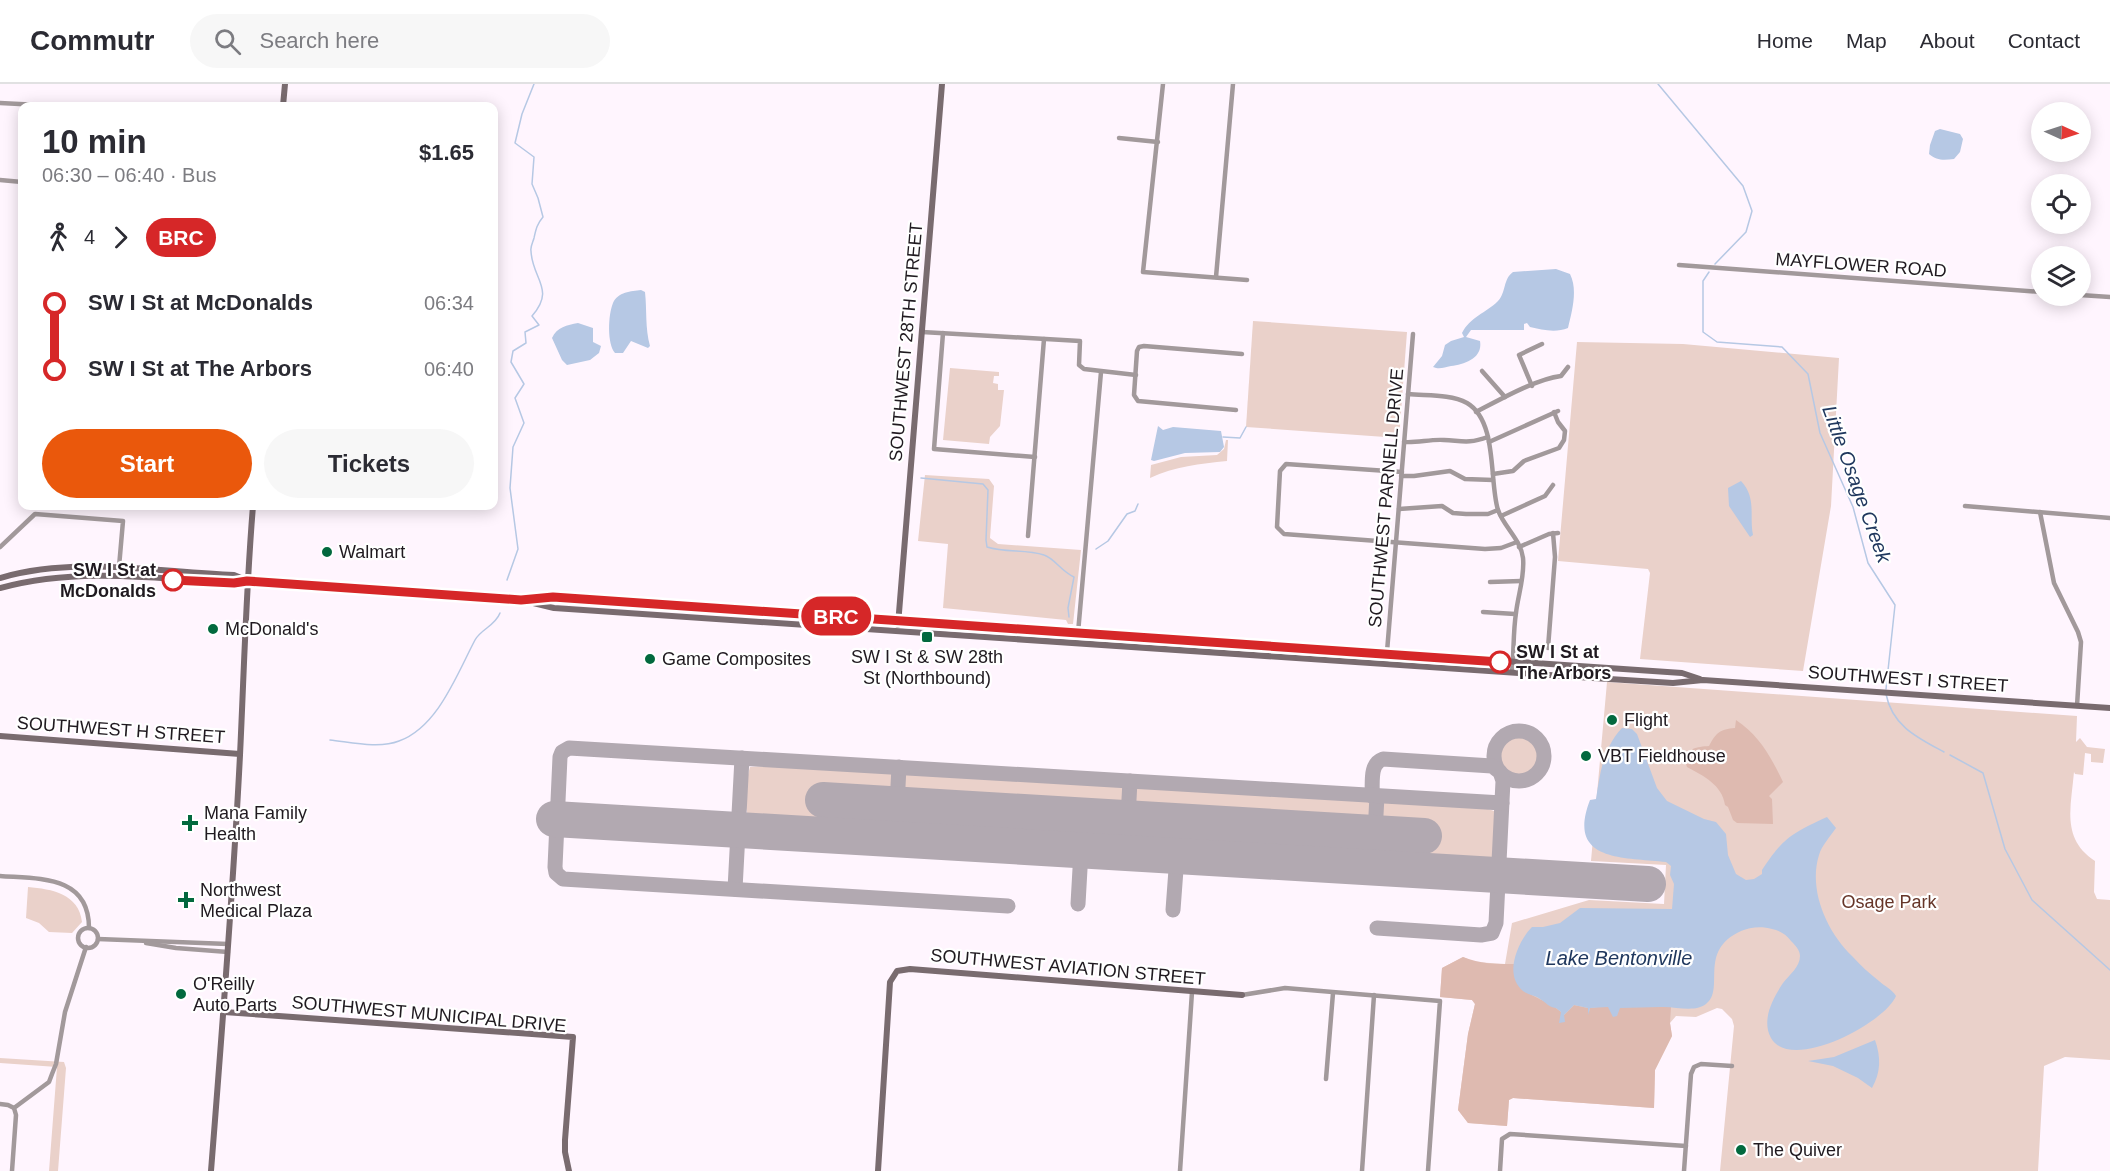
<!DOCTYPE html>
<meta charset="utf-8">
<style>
:root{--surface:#fff;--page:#f7f7f7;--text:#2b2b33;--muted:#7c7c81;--line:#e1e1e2;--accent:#ea580c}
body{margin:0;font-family:Helvetica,sans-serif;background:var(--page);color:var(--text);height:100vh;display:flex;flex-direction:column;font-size:22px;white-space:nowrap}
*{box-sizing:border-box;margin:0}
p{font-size:20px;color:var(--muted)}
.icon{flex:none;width:33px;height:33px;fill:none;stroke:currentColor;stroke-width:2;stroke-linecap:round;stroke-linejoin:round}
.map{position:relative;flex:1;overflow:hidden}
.drawer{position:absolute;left:18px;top:18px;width:480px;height:408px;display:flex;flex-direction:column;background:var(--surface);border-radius:12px;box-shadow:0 3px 15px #0003}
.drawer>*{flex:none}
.badge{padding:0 12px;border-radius:20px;font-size:21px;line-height:39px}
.needle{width:39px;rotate:93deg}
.buttons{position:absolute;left:2031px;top:18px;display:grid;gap:12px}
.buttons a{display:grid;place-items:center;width:60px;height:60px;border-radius:50%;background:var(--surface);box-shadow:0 3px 15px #0003;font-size:30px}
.map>.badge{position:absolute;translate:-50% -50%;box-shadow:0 0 0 3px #fff}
.legs{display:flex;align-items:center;gap:9px;height:66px;padding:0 24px;font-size:20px}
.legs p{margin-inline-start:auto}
.overview{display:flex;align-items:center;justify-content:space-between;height:102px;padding:0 24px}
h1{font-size:33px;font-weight:800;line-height:45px}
.cta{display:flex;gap:12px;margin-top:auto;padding:12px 24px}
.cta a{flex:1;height:69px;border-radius:36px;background:var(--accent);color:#fff;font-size:24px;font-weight:800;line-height:69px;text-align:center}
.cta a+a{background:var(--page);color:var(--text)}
ul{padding:0 24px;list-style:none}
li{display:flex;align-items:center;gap:21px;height:66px;font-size:22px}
li i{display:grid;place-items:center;width:9px;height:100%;margin:0 8px;background:currentColor}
li i::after{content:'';width:15px;height:15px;margin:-8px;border:4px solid;border-radius:50%;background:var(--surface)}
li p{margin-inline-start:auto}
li:first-child i{background:linear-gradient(#0000 50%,currentColor 0)}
li:last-child i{background:linear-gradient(currentColor 50%,#0000 0)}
header{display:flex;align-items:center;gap:36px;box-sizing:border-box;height:84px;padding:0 30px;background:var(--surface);border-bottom:2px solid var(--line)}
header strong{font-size:28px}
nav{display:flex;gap:33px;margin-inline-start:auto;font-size:21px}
.search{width:420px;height:54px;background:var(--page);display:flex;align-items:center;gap:15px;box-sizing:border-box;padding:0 21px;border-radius:33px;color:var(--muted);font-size:22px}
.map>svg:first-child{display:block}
</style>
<header>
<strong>Commutr</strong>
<div class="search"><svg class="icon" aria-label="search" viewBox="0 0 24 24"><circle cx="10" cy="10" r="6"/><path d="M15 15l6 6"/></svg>Search here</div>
<nav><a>Home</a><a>Map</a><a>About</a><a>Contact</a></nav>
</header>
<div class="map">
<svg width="2110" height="1087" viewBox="0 0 2110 1087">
<rect width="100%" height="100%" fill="#fff5fe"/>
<g fill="#ead1ca">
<polygon points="1253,237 1407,248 1399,354 1246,343"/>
<polygon points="1577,258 1683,260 1839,274 1831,422 1803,587 1640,575 1650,489 1648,485 1558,477"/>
<polygon points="950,284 999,288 999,292 994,292 993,299 998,300 998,306 1004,306 1000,342 990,353 989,360 943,356"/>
<path d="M1226 356H1228L1227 377C1200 380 1175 382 1150 394L1151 381 1181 373 1217 371 1224 365Z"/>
<polygon points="925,391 989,395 994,402 990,454 998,460 1081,466 1073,540 1068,540 1066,536 943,524 948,460 918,457"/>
<path d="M1607 598 2077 632 2076 658 2080 654 2087 663 2105 665 2103 679 2091 678V670L2085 669 2083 691 2075 690 2074 688C2071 723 2061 755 2095 777L2094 808 2097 815 2110 816V976L2065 973 2044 982 2038 1087H1720L1734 942 1732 935 1722 925 1717 924 1696 933 1676 932 1670 939 1672 952 1655 986 1654 1024 1513 1014 1509 1016 1507 1042 1468 1039 1458 1026 1468 950 1475 920 1472 916 1440 913 1442 884 1463 873 1475 878 1505 880 1512 839 1589 816 1664 820 1666 781 1591 777Z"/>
<circle cx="1519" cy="672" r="20"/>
<path d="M776 681 1485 724 1494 727C1497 738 1501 767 1491 775 1486 780 1474 780 1467 781L757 739 749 735C743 718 745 701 750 683Z"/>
<path d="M28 803C52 805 79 810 82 838L72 849 49 848 39 839 26 834Z"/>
<polygon points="0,974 64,978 66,984 58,1087 49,1087 57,983 0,979"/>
</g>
<g fill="#debab0">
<path d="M1736 636C1759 651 1771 673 1783 698L1769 712 1772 715 1773 740 1737 739 1733 736 1728 723 1725 721C1722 701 1704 692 1687 683 1681 665 1695 663 1709 662 1716 649 1720 645 1735 644Z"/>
<path d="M1463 873C1480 880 1496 880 1514 880 1513 914 1541 910 1561 928V935L1563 936 1564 931 1574 921 1588 924 1589 928 1590 924 1598 923H1671L1670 939 1672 952 1655 986 1654 1024 1513 1014 1509 1016 1507 1042 1468 1039 1458 1026 1468 950 1475 920 1472 916 1440 913 1442 884Z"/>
</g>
<g fill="#b6c8e4">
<path d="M1940 45 1960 50 1963 55 1960 68 1954 75C1944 76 1937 77 1929 70L1930 61 1935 47Z"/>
<path d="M1556 185 1570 190C1578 206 1572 227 1568 244 1556 249 1542 246 1530 243L1527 239 1524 240V246H1471L1466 253 1480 257C1483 274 1465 280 1451 282 1444 283 1440 286 1433 283L1442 272 1445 261 1451 257 1464 253 1462 249C1470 233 1486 229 1498 217 1506 209 1503 195 1513 188Z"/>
<path d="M641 206 645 208C647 226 645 244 650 262L648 264 631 257 623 269H615C607 260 608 231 613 219 618 208 631 207 641 206Z"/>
<path d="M578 239 593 244V258L601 262 599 269 590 276 567 281 562 276 552 254C557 243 567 241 578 239Z"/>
<polygon points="1158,342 1163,346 1173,343 1221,347 1224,363 1220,368 1185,369 1154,377 1151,376"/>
<path d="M1741 397C1757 414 1749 432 1753 451L1750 453 1729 422 1728 404Z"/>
<path d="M1622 644 1632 645 1637 650 1657 704 1667 717 1704 735 1716 738 1726 750 1728 771 1736 790 1746 796 1754 795 1762 790V786C1783 754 1792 749 1827 733L1836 744C1830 753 1822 761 1819 771 1808 806 1827 848 1852 872 1860 881 1869 889 1879 897 1884 902 1892 905 1896 912 1885 939 1791 989 1771 954 1761 936 1773 914 1783 899 1789 891 1800 883 1800 872 1800 866 1795 861 1791 857 1787 851 1779 846 1772 845 1762 842 1750 843 1741 847 1697 867 1726 905 1706 920 1694 929 1675 922 1661 923 1647 923 1634 924 1620 924L1617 932 1613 933 1608 923 1590 924 1588 931V924L1574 921 1564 931 1565 938 1559 939 1561 928 1556 924C1548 923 1547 919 1540 915 1535 911 1528 911 1523 907 1503 891 1518 857 1532 843H1543L1560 839 1580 824 1672 825 1674 800 1670 791 1671 782 1666 778C1623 773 1566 778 1590 716L1596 715C1600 689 1603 664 1622 644Z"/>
<path d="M1875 956C1881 973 1881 988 1872 1004L1858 994 1833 982 1808 977 1834 973Z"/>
</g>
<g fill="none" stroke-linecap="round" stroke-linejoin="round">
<g stroke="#b6c8e4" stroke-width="1.5">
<polyline points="1658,0 1743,102 1752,127 1746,148 1715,180"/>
<polyline points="1709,188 1703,197 1703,248 1717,258 1782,263 1808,290 1820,349 1853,423 1868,479 1895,521 1886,605"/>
<polyline points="1223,353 1240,354 1246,343"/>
<path d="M921 394 983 400 988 406 986 456 987 463C1006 469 1026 465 1044 471 1054 474 1061 487 1074 493L1068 524 1069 533"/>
<polyline points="1096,465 1108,457 1127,430 1135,427 1138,420"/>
<path d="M507 496 518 465 510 404 513 363 524 339 515 314 524 300 511 278 513 267 526 259 525 248 539 241 532 232C556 205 532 195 531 167 530 163 533 158 534 154 536 145 537 140 543 133L538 114 532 100 534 73 515 59 522 30 534 0"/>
<path d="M1886 610C1892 642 1918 654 1944 668"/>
<path d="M330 656C350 658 379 665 399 657 438 643 457 590 475 556 481 545 495 542 500 529"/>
<polyline points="1950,671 1983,689 2005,765 2032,816 2110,886"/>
</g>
<g stroke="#b2a9b1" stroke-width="15">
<circle cx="1519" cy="672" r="25"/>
<path d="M1372 712C1373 699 1369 680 1383 675L1492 682 1500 688 1503 697 1496 839 1492 849 1481 851 1377 844"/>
<polyline points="897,721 899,683"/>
<polyline points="1128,734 1130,697"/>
<polyline points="1375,749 1377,712"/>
<polyline points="735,805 742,674"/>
<polyline points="1078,820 1083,732"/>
<polyline points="1008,822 563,795 556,789 555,783 560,673 562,668 569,664 1502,719"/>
<polyline points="1173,826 1177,772"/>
</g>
<g stroke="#b2a9b1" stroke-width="36">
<polyline points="823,716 1424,752"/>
<polyline points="554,735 1648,800"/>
</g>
<g stroke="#a2999b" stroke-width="4.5">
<polyline points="1163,0 1143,188 1247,196"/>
<polyline points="0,19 58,22"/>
<polyline points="1119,54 1158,58"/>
<polyline points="0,96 22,98"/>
<polyline points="1679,181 2042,208"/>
<polyline points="1216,193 1233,0"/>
<polyline points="2080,211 2110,213"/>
<polyline points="922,248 1080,257 1079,281 1084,285 1136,291"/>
<polyline points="943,249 934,365 1035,373"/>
<polyline points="1482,287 1505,313"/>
<polyline points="1532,302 1519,271 1542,260"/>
<path d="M1408 310C1426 312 1450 310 1467 319 1498 337 1489 398 1498 426 1504 443 1521 456 1523 474 1525 492 1518 511 1516 529 1513 548 1514 569 1512 588"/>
<polyline points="1236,326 1138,317 1134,311 1137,267 1139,263 1144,262 1242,270"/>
<path d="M1476 328C1499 316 1536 295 1561 292L1568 283"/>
<path d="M1404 358C1418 359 1430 355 1444 356 1463 357 1468 360 1488 353"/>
<polyline points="1489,358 1558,327"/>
<polyline points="1402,388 1286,380 1280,387 1277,443 1284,450 1485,465 1501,464 1517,458"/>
<polyline points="1493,390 1513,387 1524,377 1559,364 1564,356 1565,347 1558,338 1554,328"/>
<polyline points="1401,392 1414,392 1450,387 1465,395 1493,396"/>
<polyline points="1965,422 2110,434"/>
<polyline points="1399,425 1442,422 1453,429 1466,430 1488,430 1498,426"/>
<polyline points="2040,428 2054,499 2078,548 2081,558 2077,622"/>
<polyline points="1501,432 1545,412 1553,401"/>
<polyline points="1028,452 1044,255"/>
<polyline points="0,463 35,430 123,437 119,483"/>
<polyline points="1519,463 1549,450 1558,449"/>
<polyline points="1490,498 1521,497"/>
<polyline points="1483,528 1515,530"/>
<polyline points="1078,549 1101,288"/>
<polyline points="1548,564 1555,473 1553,449"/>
<polyline points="1386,580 1413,250"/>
<path d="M0 792C39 795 89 791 89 844"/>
<circle cx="88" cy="854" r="10"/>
<polyline points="98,855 228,860"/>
<polyline points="146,859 176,864 228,868"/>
<polyline points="1242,911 1285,904 1440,917 1428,1087"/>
<polyline points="1326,995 1333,909"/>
<polyline points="0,1020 8,1021 14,1024"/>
<polyline points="12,1087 16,1031 14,1024 49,998 52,990 56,980 65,928 86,863"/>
<polyline points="1180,1087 1192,908"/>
<polyline points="1362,1087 1374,911"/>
<polyline points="1500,1087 1502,1055 1510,1050 1686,1062"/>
<polyline points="1684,1087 1691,990 1694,983 1701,980 1732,982"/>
</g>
<g stroke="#796b6f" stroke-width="6">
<polyline points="283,22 285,0"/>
<path d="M0 494C76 472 156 488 234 491L246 496"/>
<path d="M0 504C76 483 156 494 234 499L247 497 521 516 554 524 1593 594 1673 599 1703 596 2110 624"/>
<polyline points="529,515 553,513 1682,589 1700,595"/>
<polyline points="898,541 942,0"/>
<polyline points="0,652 240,670"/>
<polyline points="224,928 573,953 565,1056 565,1068 569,1087"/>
<path d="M211 1087C222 948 233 810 240 671 244 588 246 505 253 422"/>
<polyline points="878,1087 890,898 897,887 910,885 1242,911"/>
</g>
</g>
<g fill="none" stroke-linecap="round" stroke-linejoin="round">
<g stroke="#fff" stroke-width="14">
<polyline id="line-1" points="173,496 234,499 247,497 521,516 553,513 1500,578"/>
</g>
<use href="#line-1" stroke="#d62728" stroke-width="9"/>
</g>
<g fill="#02693e" stroke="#fff" stroke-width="2">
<circle cx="327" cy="468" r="6"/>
<circle cx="213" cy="545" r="6"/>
<rect x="921" y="547" width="12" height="12" rx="3"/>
<circle cx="650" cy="575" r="6"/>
<circle cx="1612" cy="636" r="6"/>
<circle cx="1586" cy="672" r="6"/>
<path d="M187 730h6v6h6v6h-6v6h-6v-6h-6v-6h6z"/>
<path d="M183 807h6v6h6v6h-6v6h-6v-6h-6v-6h6z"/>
<circle cx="181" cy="910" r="6"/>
<circle cx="1741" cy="1066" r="6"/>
</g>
<g fill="#fff" stroke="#d62728" stroke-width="3">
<circle cx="173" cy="496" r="10"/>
<circle cx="1500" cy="578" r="10"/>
</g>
<g text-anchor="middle" stroke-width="4.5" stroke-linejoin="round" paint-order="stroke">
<g font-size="18" fill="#201a20" stroke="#fff">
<text transform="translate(1861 181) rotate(4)" y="6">MAYFLOWER ROAD</text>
<text transform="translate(906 258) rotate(-85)" y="6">SOUTHWEST 28TH STREET</text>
<text transform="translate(1386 414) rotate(-85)" y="6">SOUTHWEST PARNELL DRIVE</text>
<text transform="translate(1908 595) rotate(4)" y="6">SOUTHWEST I STREET</text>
<text transform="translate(121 646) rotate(4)" y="6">SOUTHWEST H STREET</text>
<text transform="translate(1068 883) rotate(5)" y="6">SOUTHWEST AVIATION STREET</text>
<text transform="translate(429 930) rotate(5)" y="6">SOUTHWEST MUNICIPAL DRIVE</text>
</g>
<g font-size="18" fill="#201a20" stroke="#fff" text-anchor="start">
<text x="339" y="474">Walmart</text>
<text x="225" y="551">McDonald's</text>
<text x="927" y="579" text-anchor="middle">SW I St &amp; SW 28th<tspan x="927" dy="21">St (Northbound)</tspan></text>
<text x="662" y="581">Game Composites</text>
<text x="1624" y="642">Flight</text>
<text x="1598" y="678">VBT Fieldhouse</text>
<text x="204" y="735">Mana Family<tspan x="204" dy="21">Health</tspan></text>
<text x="200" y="812">Northwest<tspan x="200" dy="21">Medical Plaza</tspan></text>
<text x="193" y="906">O'Reilly<tspan x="193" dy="21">Auto Parts</tspan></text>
<text x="1753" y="1072">The Quiver</text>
</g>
<g font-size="18" font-weight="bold" fill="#201a20" stroke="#fff" text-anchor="end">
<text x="156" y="492">SW I St at<tspan x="156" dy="21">McDonalds</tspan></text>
<text x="1516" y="574" text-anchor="start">SW I St at<tspan x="1516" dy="21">The Arbors</tspan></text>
</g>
<g font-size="18" fill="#663528" stroke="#fff">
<text x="1889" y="824">Osage Park</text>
</g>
<g font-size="20" font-style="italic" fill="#20385e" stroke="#fff">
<text transform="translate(1857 400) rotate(70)" y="7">Little Osage Creek</text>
<text x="1619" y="881">Lake Bentonville</text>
</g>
</g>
</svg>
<div class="buttons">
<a><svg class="needle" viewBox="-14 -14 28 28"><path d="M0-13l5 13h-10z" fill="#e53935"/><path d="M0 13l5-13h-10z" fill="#7c7c81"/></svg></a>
<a><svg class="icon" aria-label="locate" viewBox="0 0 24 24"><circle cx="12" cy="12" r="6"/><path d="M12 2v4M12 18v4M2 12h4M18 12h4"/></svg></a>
<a><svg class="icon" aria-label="layers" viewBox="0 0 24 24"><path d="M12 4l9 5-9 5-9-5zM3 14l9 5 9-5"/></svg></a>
</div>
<b class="badge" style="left:836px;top:532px;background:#d62728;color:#fff">BRC</b>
<section class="drawer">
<div class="overview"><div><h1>10 min</h1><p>06:30 – 06:40 · Bus</p></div><b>$1.65</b></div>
<div class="legs"><svg class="icon" aria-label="walk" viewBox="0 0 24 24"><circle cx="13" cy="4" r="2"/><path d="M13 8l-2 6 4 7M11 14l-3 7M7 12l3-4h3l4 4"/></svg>4<svg class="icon" aria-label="forward" viewBox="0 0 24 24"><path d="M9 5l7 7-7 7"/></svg><b class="badge" style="background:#d62728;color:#fff">BRC</b></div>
<ul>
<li><i style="color:#d62728"></i><b>SW I St at McDonalds</b><p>06:34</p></li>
<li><i style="color:#d62728"></i><b>SW I St at The Arbors</b><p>06:40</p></li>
</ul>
<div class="cta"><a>Start</a><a>Tickets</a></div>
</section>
</div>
